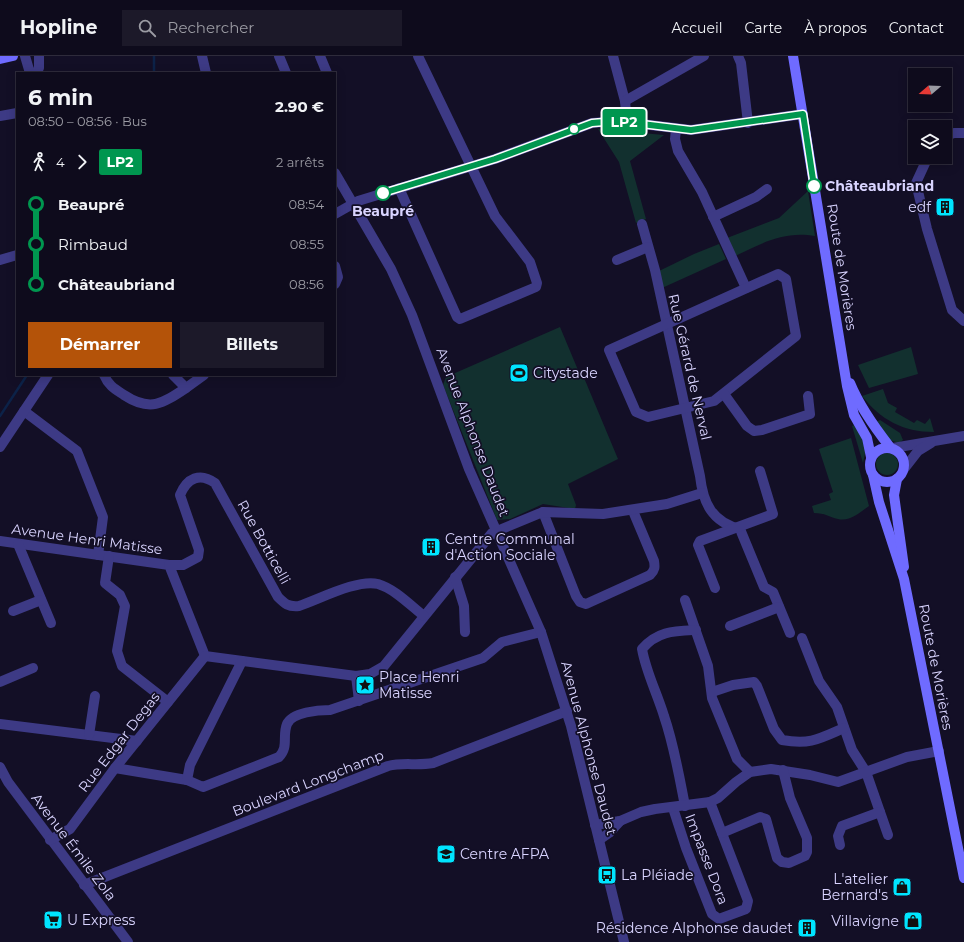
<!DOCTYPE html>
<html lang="fr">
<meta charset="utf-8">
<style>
:root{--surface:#0e0b1c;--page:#1c1929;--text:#f1f3f6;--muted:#9b9ba3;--line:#2e2b3b;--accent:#b45309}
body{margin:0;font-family:Montserrat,sans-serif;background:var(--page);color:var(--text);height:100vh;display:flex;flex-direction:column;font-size:15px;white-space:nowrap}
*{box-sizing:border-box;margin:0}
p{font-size:13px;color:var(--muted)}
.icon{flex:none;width:22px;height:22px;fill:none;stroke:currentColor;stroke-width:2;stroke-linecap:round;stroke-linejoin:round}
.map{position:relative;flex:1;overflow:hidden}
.sheet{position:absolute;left:16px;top:16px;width:320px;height:304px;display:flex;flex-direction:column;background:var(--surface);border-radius:0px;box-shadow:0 2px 10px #0003,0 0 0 1px var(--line)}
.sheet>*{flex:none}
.badge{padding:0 8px;border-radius:3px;font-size:14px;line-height:26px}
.needle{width:26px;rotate:251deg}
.fabs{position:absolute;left:908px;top:12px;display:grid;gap:8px}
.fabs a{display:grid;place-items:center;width:44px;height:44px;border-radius:0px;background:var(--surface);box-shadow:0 2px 10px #0003,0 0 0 1px var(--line);font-size:20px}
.map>.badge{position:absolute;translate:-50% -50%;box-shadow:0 0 0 2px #fff}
.legs{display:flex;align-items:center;gap:6px;height:44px;padding:0 12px;font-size:13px}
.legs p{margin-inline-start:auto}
.overview{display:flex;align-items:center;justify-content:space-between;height:68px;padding:0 12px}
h1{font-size:22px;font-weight:700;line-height:30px}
.primary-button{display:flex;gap:8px;margin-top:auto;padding:8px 12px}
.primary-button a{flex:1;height:46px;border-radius:0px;background:var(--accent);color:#fff;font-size:16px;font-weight:700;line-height:46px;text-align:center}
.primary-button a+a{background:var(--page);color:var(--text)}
ul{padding:0 12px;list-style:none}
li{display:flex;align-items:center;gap:14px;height:40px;font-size:15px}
li i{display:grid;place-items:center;width:6px;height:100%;margin:0 5px;background:currentColor}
li i::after{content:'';width:10px;height:10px;margin:-5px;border:3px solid;border-radius:50%;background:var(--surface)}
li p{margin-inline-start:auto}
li:first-child i{background:linear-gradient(#0000 50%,currentColor 0)}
li:last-child i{background:linear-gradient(currentColor 50%,#0000 0)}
header{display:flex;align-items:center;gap:24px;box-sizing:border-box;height:56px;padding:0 20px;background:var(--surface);border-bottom:1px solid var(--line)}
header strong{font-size:19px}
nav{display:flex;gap:22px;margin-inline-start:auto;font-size:14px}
.search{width:280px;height:36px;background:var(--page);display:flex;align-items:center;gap:10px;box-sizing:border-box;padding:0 14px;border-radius:0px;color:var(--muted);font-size:15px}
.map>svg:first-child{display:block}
</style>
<header>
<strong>Hopline</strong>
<div class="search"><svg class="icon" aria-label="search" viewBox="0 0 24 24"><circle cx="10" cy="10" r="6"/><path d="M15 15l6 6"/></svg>Rechercher</div>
<nav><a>Accueil</a><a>Carte</a><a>À propos</a><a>Contact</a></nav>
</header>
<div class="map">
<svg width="964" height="886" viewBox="0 0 964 886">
<rect width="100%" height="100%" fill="#130f26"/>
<g fill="#12302f">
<polygon points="598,73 664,79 630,105 646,163 636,167 619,106"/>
<path d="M808 135 815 180C783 175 763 187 735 200L727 182 779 162Z"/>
<polygon points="719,188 726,203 662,232 659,215 694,198"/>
<polygon points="560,271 578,314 582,317 618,403 568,428 576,449 575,453 543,448 510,463 497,464 443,329 446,321"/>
<polygon points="911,291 918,318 869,332 858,309"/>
<path d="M883 333 888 347 897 352 895 356 914 367 917 364 925 368 930 362 934 376C903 376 881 364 862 340Z"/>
<polygon points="880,364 900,377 903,384 899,387 889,384 876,366"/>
<polygon points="854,369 864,385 866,393 863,407 852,370"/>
<path d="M851 382 869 450C860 456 850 466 838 463 829 461 825 457 814 457L812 450 831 444 829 438 833 436 819 393Z"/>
<circle cx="887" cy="408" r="11"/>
</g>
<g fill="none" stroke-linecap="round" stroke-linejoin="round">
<g stroke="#0c2248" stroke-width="2.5">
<polyline points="154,17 154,0"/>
<polyline points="0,360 27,319"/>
</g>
<g stroke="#3d3a85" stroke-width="10">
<polyline points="25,0 30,17"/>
<polyline points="202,0 206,17"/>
<polyline points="320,0 327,17"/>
<polyline points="613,0 625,45 627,66"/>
<polyline points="738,0 741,7 748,67"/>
<polyline points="36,17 39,12 39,0"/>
<polyline points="625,45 704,0"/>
<polyline points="0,60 17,57"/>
<polyline points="676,73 675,83 678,95 702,136 746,232"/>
<polyline points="945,80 954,77 964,77"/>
<polyline points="928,101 916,127 927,173 952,254 964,265"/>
<polyline points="399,132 457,261 460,263 536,231 537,227 530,206 495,160 418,0"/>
<polyline points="335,158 358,145 495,103 592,67 617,65 691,74 803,58"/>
<polyline points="713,161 756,141 767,133"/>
<path d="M642 168 655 214 700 420C703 447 712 466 740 473L764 531 773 536 790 577"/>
<polyline points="0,204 17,199"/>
<polyline points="617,204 648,191"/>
<polyline points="335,210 338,221 335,228"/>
<polygon points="778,218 786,223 796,280 714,345 648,361 636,356 609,294"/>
<path d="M104 319C108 329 115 333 124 339 150 356 162 348 186 332"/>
<polyline points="173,319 186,332 204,319"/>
<polyline points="724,338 747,370 754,375 762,374 810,358 808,340"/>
<polyline points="24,355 77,395 103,461 98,499"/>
<polyline points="0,391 48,319"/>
<path d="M543 456 576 540 580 546 586 548 650 519C655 514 655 511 654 505L633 455"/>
<polyline points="0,485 169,509 205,600 356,620 370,618 384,610 492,477 543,456 603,458 667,448 702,437"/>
<polyline points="18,488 51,567"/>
<polyline points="109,500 105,527 120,539 125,550 117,595 122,610 168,646"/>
<path d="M169 509H183L198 501 199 494 180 439C187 422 200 416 215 427L278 541C285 548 288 551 299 550 320 543 357 523 378 528 395 533 411 550 424 560"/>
<polyline points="455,521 464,550 465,576"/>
<polyline points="715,532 698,489 700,485 773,458 760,415"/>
<polyline points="685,544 708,610 712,642 737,703 750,716"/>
<polyline points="13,555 41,544"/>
<polyline points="730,570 779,551"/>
<polyline points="802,582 819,625 837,651 852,694 866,716 888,779"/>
<polyline points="356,620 359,645"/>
<polyline points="0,626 33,612"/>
<path d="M712 636 733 629 754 626 757 630 774 673 782 684C810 689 819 683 844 672"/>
<polyline points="0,668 137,685"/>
<polyline points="89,679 95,640"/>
<polyline points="0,711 8,726 128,886"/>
<path d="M115 712 187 724 203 731 279 701C289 691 282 680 287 668 292 656 319 654 330 654L483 602 502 586 541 576"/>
<polyline points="187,724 190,709 242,605"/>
<path d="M685 750C679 719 674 689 664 660 657 637 646 616 642 593 657 575 674 575 696 574"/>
<polyline points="673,752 686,792 712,858 719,863 746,853 748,845 710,746"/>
<polyline points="595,769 620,765 641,756 655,753 710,746 718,742 736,726 750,716 771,713 810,719 838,726 907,701 939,695"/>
<polyline points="722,777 760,761 766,763 777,802 782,806 789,807 805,800 807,796 807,782 790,742 783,714"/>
<polyline points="50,784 70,773 115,712 205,600"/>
<polyline points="599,784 609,777 620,765"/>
<polyline points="840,789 838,780 842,770 880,756"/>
<path d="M84 829 388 710C403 706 417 710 433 707L567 655"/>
</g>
<g stroke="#3d3a85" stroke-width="10">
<polyline points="279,0 286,17"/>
<polyline points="335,117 391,213 412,259 469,413 541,576 571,670 624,886"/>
<polyline points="893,392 964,380"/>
<polyline points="904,413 918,395 931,387"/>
</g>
<g stroke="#6f6bff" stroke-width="10">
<polyline points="793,0 847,330 854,359 867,382 871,401"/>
<polyline points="0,3 13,0"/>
<path d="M850 327C859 349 875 372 890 391"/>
<circle cx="887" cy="409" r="17"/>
<polyline points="873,419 879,446 904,523 964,822"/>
<polyline points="897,423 894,439 904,511"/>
</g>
</g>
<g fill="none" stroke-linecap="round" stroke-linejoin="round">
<g stroke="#fff" stroke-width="9">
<polyline id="line-1" points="383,137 495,103 592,67 617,65 691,74 803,58 814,130"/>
</g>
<use href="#line-1" stroke="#00964f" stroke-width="6"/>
</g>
<defs>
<g id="building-square" transform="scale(1)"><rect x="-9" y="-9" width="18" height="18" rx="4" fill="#00e5ff" stroke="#130f26"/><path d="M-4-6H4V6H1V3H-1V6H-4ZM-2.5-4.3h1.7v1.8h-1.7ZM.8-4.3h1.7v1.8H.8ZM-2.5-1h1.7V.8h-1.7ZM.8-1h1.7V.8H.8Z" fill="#111"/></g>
<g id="stadium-square" transform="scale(1)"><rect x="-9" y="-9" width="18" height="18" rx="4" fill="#00e5ff" stroke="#130f26"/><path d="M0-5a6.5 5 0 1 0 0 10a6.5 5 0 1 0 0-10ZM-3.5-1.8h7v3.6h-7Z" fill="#111"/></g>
<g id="sight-square" transform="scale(1)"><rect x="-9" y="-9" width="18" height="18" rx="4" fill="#00e5ff" stroke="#130f26"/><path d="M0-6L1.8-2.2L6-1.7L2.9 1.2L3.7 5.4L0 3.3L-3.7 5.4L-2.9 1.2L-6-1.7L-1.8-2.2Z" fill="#111"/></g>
<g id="university-square" transform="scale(1)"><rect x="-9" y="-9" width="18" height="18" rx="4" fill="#00e5ff" stroke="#130f26"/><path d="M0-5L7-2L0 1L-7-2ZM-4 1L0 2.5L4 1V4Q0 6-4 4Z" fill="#111"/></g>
<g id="bus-square" transform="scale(1)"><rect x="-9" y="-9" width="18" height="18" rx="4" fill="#00e5ff" stroke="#130f26"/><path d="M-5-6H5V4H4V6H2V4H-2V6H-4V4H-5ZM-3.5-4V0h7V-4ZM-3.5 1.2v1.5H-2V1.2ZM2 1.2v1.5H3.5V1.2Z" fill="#111"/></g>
<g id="shop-square" transform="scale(1)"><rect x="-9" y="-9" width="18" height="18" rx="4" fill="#00e5ff" stroke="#130f26"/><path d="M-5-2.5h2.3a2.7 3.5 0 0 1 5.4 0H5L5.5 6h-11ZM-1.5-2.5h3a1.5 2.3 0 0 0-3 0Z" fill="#111"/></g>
<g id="supermarket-square" transform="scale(1)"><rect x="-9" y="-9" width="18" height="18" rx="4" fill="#00e5ff" stroke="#130f26"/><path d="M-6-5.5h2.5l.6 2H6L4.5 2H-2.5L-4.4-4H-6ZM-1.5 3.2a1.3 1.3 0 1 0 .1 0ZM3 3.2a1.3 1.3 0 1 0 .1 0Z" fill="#111"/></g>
</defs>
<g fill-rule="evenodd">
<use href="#building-square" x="945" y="151"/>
<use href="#stadium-square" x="519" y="317"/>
<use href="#building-square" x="431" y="491"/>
<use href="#sight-square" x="365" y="629"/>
<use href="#university-square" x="446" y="798"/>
<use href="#bus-square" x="607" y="819"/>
<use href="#shop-square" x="902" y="831"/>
<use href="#supermarket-square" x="53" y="864"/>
<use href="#shop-square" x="913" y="865"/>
<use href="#building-square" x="807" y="872"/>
</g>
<g fill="#fff" stroke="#00964f" stroke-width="2">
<circle cx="574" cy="73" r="5"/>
<circle cx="814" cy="130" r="7"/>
<circle cx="383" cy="137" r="7"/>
</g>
<g text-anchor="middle" stroke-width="3.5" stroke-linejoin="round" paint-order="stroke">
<g font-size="14" font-weight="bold" fill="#d9d4ff" stroke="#130f26" text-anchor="start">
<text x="825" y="135">Châteaubriand</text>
<text x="383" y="160" text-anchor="middle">Beaupré</text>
</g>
<g font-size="14" fill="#d9d4ff" stroke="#130f26" text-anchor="start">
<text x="931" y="156" text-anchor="end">edf</text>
<text x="533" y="322">Citystade</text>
<text x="445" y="488">Centre Communal<tspan x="445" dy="16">d'Action Sociale</tspan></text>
<text x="379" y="626">Place Henri<tspan x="379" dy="16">Matisse</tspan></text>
<text x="460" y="803">Centre AFPA</text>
<text x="621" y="824">La Pléiade</text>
<text x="888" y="828" text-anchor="end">L'atelier<tspan x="888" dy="16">Bernard's</tspan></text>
<text x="67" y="869">U Express</text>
<text x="899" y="870" text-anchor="end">Villavigne</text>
<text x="793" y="877" text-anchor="end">Résidence Alphonse daudet</text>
</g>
<g font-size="14" fill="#d9d4ff" stroke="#130f26">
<text transform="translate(842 211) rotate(81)" y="5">Route de Morières</text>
<text transform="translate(690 311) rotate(77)" y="5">Rue Gérard de Nerval</text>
<text transform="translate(473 376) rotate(69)" y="5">Avenue Alphonse Daudet</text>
<text transform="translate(87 483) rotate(8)" y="5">Avenue Henri Matisse</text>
<text transform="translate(264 486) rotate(61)" y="5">Rue Botticelli</text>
<text transform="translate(936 611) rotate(79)" y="5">Route de Morières</text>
<text transform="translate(119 686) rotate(-52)" y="5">Rue Edgar Degas</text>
<text transform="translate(589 692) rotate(75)" y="5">Avenue Alphonse Daudet</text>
<text transform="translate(308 727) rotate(-21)" y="5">Boulevard Longchamp</text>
<text transform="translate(74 791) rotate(53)" y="5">Avenue Émile Zola</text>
<text transform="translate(707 803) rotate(69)" y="5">Impasse Dora</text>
</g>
</g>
</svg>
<div class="fabs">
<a><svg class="needle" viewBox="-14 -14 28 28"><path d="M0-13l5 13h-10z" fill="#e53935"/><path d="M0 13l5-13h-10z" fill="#9b9ba3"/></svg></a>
<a><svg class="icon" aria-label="layers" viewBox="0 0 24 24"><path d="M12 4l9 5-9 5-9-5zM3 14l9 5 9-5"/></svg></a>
</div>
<b class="badge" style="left:624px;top:66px;background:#00964f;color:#fff">LP2</b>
<section class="sheet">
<div class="overview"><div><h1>6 min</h1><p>08:50 – 08:56 · Bus</p></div><b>2.90 €</b></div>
<div class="legs"><svg class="icon" aria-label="walk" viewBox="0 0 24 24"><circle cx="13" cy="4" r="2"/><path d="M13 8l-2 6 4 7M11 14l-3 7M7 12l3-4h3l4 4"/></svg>4<svg class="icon" aria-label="forward" viewBox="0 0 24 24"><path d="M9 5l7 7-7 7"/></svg><b class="badge" style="background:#00964f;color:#fff">LP2</b><p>2 arrêts</p></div>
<ul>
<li><i style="color:#00964f"></i><b>Beaupré</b><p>08:54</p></li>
<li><i style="color:#00964f"></i><span>Rimbaud</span><p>08:55</p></li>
<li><i style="color:#00964f"></i><b>Châteaubriand</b><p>08:56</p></li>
</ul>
<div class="primary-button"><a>Démarrer</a><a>Billets</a></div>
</section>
</div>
